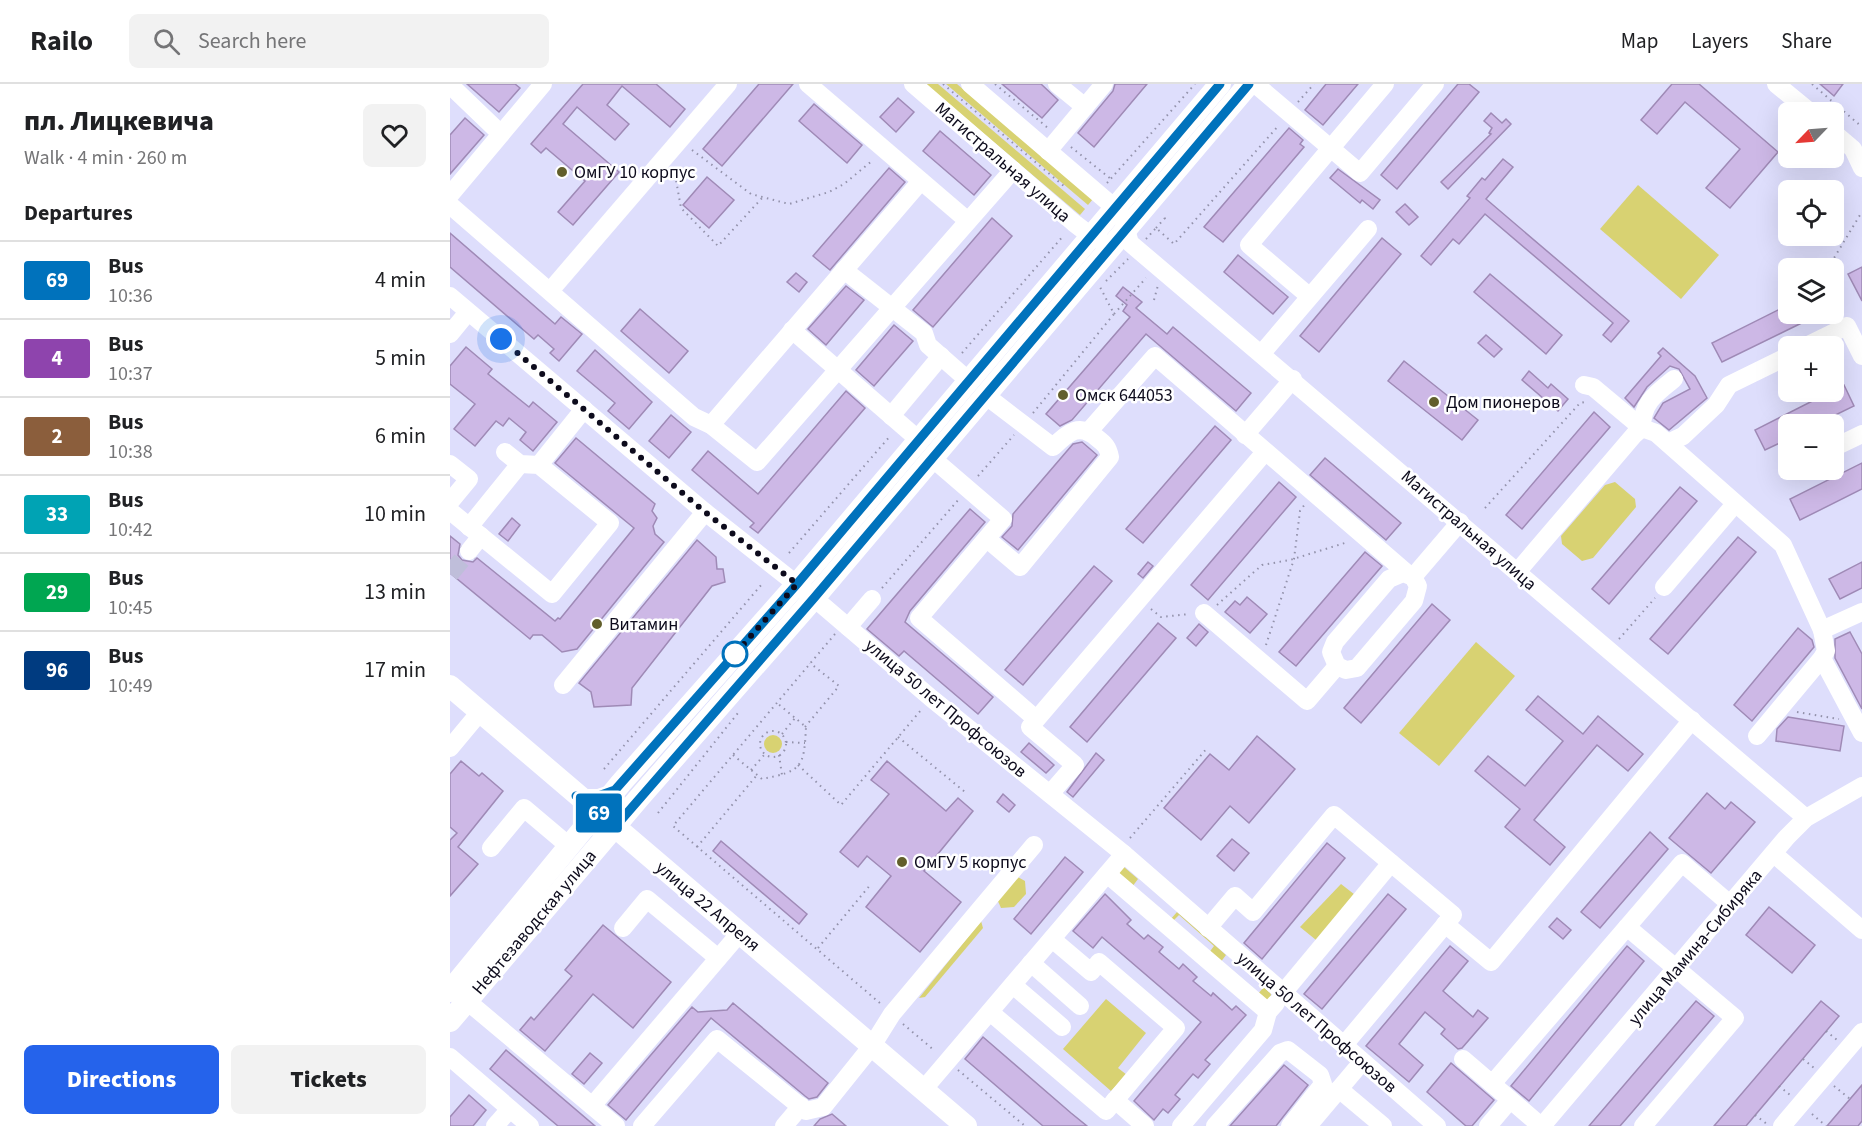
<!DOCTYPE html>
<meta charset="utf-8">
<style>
:root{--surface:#fff;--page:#f2f2f2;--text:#202124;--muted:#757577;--line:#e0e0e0;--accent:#2563eb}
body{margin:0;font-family:"Source Sans 3",sans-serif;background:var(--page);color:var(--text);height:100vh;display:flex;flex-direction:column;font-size:22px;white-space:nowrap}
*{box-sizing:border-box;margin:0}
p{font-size:20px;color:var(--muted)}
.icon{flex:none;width:33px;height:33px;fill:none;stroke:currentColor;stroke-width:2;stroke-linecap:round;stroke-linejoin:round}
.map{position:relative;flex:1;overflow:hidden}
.drawer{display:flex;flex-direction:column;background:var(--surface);width:450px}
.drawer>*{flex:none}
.badge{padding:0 12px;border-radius:4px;font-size:21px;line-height:39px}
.needle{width:39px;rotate:245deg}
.tools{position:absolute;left:1328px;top:18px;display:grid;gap:12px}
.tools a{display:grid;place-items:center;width:66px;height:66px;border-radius:9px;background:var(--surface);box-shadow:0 6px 24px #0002;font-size:30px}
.you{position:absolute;width:30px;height:30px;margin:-15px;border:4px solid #fff;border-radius:50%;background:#1a73e8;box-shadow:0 0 0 9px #1a73e833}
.map>.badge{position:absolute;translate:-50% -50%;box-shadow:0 0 0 3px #fff}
h2{padding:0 24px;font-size:22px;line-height:54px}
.round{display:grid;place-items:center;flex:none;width:63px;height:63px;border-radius:9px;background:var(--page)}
.summary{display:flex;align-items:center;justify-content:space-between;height:102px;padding:0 24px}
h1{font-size:28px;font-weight:800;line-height:45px}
.primary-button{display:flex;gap:12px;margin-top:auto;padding:12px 24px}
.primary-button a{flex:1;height:69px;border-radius:9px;background:var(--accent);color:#fff;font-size:24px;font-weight:800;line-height:69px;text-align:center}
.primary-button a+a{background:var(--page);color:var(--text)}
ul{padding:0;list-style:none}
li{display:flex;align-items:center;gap:18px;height:78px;padding:0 24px;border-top:2px solid var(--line)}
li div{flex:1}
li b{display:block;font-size:22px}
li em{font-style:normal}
li .badge{min-width:66px;font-weight:700;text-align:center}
header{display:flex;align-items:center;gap:36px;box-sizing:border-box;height:84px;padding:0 30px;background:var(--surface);border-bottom:2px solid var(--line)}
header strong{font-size:28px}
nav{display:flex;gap:33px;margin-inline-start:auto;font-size:21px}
.search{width:420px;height:54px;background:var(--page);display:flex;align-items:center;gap:15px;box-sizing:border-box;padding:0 21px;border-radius:9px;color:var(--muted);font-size:22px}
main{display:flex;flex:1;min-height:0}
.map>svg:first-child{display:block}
</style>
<header>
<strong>Railo</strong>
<div class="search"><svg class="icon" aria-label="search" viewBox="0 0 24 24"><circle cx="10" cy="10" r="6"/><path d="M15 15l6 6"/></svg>Search here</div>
<nav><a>Map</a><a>Layers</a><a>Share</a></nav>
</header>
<main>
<section class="drawer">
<div class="summary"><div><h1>пл. Лицкевича</h1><p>Walk · 4 min · 260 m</p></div><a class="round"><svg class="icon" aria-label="heart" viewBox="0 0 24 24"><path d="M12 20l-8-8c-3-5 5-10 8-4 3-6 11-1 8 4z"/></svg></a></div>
<h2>Departures</h2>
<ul>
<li><span class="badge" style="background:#0072bc;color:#fff">69</span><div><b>Bus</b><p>10:36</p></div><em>4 min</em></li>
<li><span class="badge" style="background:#8e44ad;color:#fff">4</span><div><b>Bus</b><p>10:37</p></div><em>5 min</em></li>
<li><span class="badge" style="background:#8b5e3c;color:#fff">2</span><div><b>Bus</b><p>10:38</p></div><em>6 min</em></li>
<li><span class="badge" style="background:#00a3b4;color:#fff">33</span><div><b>Bus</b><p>10:42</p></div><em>10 min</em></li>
<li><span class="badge" style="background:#00a651;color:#fff">29</span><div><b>Bus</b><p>10:45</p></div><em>13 min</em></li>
<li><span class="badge" style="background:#003b80;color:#fff">96</span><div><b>Bus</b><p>10:49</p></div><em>17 min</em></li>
</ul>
<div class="primary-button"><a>Directions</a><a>Tickets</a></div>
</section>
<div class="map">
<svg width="1412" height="1042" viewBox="0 0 1412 1042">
<rect width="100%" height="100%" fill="#dedefc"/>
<g fill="#d8d272">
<polygon points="475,0 488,0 635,125 630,131"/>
<polygon points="496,0 507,0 643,115 638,121"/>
<polygon points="1188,101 1269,171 1231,215 1150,145"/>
<polygon points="1165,398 1185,415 1186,423 1143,474 1132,477 1112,460 1111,452 1155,401"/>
<polygon points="1026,558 1065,592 989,682 949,649"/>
<circle cx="323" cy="660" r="9"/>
<polygon points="667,783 674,783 688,795 682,803 720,836 727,828 776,871 770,879 807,911 814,903 821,910 820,916 812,917 758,870 764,862 729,831 721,839 666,792 664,788"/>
<polygon points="566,792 575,797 576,810 564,823 551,824 547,815"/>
<polygon points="891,800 909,814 871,860 850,843"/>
<polygon points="531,837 533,844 475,913 469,914"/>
<polygon points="656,915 696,949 668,984 677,991 661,1007 613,965"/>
</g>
<g fill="#cdb8e6" stroke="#9f8ab6" stroke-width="1.5">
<polygon points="17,0 65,0 70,4 49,28"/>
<polygon points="133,0 206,0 235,25 220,43 172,2 157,21 179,40 165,56 127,23 113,40 169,88 123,141 108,128 135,97 96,64 91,69 81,60"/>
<polygon points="309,0 343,0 272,82 253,65"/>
<polygon points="552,0 591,0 608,16 592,34"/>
<polygon points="665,0 697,0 644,63 628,49 663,7"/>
<polygon points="876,0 908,0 873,41 855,26"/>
<polygon points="1008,0 1019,0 1029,8 947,105 931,91"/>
<polygon points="1222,0 1249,0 1328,68 1280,124 1256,104 1290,65 1235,18 1207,50 1191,36"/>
<polygon points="1370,0 1393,0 1384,12"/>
<polygon points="448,14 464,28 446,48 430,33"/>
<polygon points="364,20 412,61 397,79 349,37"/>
<polygon points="1041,29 1052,39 1056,35 1061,40 998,105 991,98 1041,50 1039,49 1042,44 1034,37"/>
<polygon points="15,34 34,51 0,90 0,51"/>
<polygon points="839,44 853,56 850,60 854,63 773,158 754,143"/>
<polygon points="490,47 541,91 524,111 473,67"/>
<polygon points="1053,75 1063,83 1036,115 1179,237 1161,258 1153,251 1163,239 1035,130 1009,160 1003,155 981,181 971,172 1020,114 1017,112 1032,94 1035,96"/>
<polygon points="439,84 455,98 380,186 363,172"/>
<polygon points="888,85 930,116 923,125 912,116 910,119 880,94"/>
<polygon points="257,93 284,116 259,144 233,121"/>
<polygon points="955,120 968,133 959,141 946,128"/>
<polygon points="542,134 562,152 483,243 463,226"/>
<polygon points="0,149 105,240 111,233 132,250 109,277 100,269 104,265 88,251 84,255 0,183"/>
<polygon points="932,154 951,170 869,268 850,252"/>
<polygon points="788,171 838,213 823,230 774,188"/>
<polygon points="1412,183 1412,217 1398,190"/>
<polygon points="346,189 357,198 349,208 337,198"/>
<polygon points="1040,190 1112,251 1096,270 1024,208"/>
<polygon points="396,202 414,216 376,261 358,245"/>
<polygon points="673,203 692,218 686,224 717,250 723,243 801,309 786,327 696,250 622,336 610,342 596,330 680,233 673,227 677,221 666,212"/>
<polygon points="1338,221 1338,230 1370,230 1272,278 1262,259"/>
<polygon points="190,225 238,267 219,289 171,247"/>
<polygon points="444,241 463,257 424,302 406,286"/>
<polygon points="1036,251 1052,265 1044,273 1028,259"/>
<polygon points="16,263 42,285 38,290 79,323 83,318 107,338 83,367 70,356 76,348 59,334 53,342 46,337 25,362 4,345 25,320 0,300 0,282"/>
<polygon points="1213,264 1245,292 1257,314 1219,346 1204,334 1213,319 1240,305 1229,285 1220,282 1197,303 1184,323 1175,314 1211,272 1208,269"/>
<polygon points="145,266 202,318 179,345 158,327 165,319 127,287"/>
<polygon points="954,277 1028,336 1012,356 938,297"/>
<polygon points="1079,287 1098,304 1101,300 1118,315 1108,327 1072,296"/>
<polygon points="1394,301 1404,322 1367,340 1338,340 1338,355 1315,366 1305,346"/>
<polygon points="396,307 415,324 308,449 300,443 304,439 242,386 258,367 308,410"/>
<polygon points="1144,328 1160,343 1072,445 1056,431"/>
<polygon points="221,331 241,348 219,374 199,357"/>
<polygon points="765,342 781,356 693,459 676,445"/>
<polygon points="126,354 205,420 202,427 207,434 203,442 205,450 214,458 127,565 112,568 92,551 83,551 80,555 0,489 0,452 10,460 8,471 12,476 23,478 27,474 105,537 108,534 110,535 184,444 105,379"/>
<polygon points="632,358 647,371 568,466 552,453 562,442 563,430 623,360"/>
<polygon points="875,374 951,439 936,456 860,391"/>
<polygon points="1412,379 1412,405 1350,436 1340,415"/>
<polygon points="829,398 846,413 758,516 741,501"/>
<polygon points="1230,403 1247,417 1159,520 1142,505"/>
<polygon points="520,425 535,438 460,527 455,538 543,613 528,630 454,567 449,572 417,545"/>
<polygon points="62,434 70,441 58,457 49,450"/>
<polygon points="1288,453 1306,468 1218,570 1200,555"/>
<polygon points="247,456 266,473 267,485 273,485 275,498 262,502 182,604 181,621 144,623 141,608 129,599"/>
<polygon points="915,468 932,482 846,582 829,568"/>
<polygon points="698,478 703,482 693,494 688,490"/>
<polygon points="1412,478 1412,504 1390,515 1379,495"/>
<polygon points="644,482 662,497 573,601 555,586"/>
<polygon points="797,513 817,530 800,549 775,528 785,517 790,521"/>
<polygon points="982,520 1000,536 911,639 894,624"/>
<polygon points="708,539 726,554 637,658 620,643"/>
<polygon points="749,540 758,548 746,562 737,554"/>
<polygon points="1348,544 1362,556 1364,563 1302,637 1284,621"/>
<polygon points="1400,548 1412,570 1412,625 1385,574 1385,555"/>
<polygon points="1088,612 1133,650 1148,632 1193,670 1178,687 1147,661 1084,736 1115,763 1100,781 1055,743 1070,725 1025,687 1038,672 1075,702 1113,657 1076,626"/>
<polygon points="1338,633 1394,642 1390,667 1326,657 1327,645"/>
<polygon points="807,652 845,685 799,739 780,722 751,756 714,724 760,670 779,686"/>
<polygon points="579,659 604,681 596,689 571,668"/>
<polygon points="646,669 654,676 623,713 617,708"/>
<polygon points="11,677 29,692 32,689 53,707 8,763 28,780 0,812 0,756 7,749 0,743 0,690"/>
<polygon points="437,677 496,727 508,714 523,727 474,787 511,818 470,868 416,823 441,792 417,772 408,783 390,768 439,710 421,696"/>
<polygon points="1257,709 1275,725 1281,718 1305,738 1261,789 1219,754"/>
<polygon points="553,710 565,721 559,728 547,718"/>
<polygon points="1200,748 1218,765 1150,844 1131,828"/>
<polygon points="782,755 799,769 784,787 767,772"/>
<polygon points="271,757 357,830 349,840 263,767"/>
<polygon points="877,759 895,774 812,875 794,859"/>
<polygon points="615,773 633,788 581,850 564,835"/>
<polygon points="655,810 681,836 677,840 694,855 698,851 713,863 709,868 729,885 733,880 747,893 743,897 761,912 763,909 782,926 786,922 796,931 755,976 760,980 748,994 743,990 725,1011 730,1015 718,1029 713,1025 704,1036 684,1017 751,938 652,853 643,864 623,847"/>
<polygon points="938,810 956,825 872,925 854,910"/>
<polygon points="1319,823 1365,861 1342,889 1296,851"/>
<polygon points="1107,834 1121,846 1113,855 1099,843"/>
<polygon points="153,841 221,898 183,944 143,910 95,967 70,946 81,933 84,936 122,892 115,886"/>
<polygon points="1000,862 1018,877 993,907 1023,933 1028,926 1038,934 1012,964 1008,965 991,950 995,945 975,928 949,960 973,981 959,998 916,962"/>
<polygon points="1177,862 1194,877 1079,1017 1061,1002"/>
<polygon points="1246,917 1264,932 1183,1027 1170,1042 1139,1042"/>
<polygon points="1371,917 1389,932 1296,1042 1264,1042"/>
<polygon points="283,919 378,999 367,1013 359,1015 355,1012 261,934 176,1036 158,1021 242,923 248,928 277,926"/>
<polygon points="533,953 621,1029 637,1042 593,1042 515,975"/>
<polygon points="56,966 145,1042 108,1042 40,985"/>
<polygon points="140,969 152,979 134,1000 122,990"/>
<polygon points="1001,979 1044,1016 1022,1042 1016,1042 977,1008"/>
<polygon points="834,981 858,1001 826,1042 780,1042"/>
<polygon points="1412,1001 1412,1037 1408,1042 1377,1042"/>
<polygon points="19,1011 36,1026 23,1042 0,1042 0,1033"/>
<polygon points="382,1030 396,1042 364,1042 370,1035"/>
</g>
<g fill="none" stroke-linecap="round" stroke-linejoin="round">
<polyline stroke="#bfbeda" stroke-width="18" stroke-dasharray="18 9" stroke-linecap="butt" points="0,490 19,467"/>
<g stroke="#9392ab" stroke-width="2" stroke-dasharray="1.5 4.5" stroke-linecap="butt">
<polyline points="493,0 615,103"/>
<polyline points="545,0 598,44"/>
<polyline points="1362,0 1412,43"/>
<polyline points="848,18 864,0"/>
<polyline points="621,63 661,95"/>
<polyline points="242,66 301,110 339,120 379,108 394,100 423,76"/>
<polyline points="224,85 231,124 268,162 312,114"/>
<polyline points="657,99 745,0"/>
<polyline points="706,144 715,134 712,131"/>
<polyline points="696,155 706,144 724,160 829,41"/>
<polyline points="1378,184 1410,131"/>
<polyline points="656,197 678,175"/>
<polyline points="1383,214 1390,229"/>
<polyline points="704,216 708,201"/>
<polyline points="664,230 696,194"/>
<polyline points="512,269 614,151"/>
<polyline points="583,329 664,230 650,203"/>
<polyline points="528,392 564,351"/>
<polyline points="1035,424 1130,319 1135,318"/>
<polyline points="339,469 441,351"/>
<polyline points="432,504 509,415"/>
<polyline points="767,521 812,481 840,476 898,458"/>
<polyline points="701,525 711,533 740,530"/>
<polyline points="385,550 223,742 431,920"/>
<polyline points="1169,555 1205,514"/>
<polyline points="816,561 844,475 850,427 855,420"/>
<polyline points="1347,628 1389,635"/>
<polyline points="355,643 389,602 360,579"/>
<circle cx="323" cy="660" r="13"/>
<polyline points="332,650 345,634"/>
<polyline points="448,653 515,708"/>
<polyline points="336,658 355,659"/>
<path d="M283 671 312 695C352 687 354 684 356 643L327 619"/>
<polyline points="329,671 332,691"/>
<polyline points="348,681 391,721 471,626"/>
<polyline points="154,685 312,500"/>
<polyline points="301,686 315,670"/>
<polyline points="208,729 288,629"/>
<polyline points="680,754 758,663"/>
<polyline points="247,763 307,691"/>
<polyline points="368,864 421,800"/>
<polyline points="453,940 485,967"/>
<polyline points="1376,947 1387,956"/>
<polyline points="1353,975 1364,984"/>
<polyline points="508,986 575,1042"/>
<polyline points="1329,1002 1340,1011"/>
<polyline points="1384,1002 1400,1015"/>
<polyline points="1362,1030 1376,1042"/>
<polyline points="1305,1031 1317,1040"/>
</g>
<g stroke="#fff" stroke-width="18">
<polyline points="358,0 518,137"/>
<polyline points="463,0 624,139 641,152 651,157"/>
<polyline points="520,0 665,124 672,132 680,159 1356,734"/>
<polyline points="607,0 635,23"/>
<polyline points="805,0 910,89 985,0"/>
<polyline points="1326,0 1360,28"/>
<polyline points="0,1 51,50"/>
<polyline points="1383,48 1403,65 1412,84"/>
<polyline points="598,67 654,0"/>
<polyline points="0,111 93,0"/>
<polyline points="0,121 244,333 261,341 307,378 563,86"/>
<polyline points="394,186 474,249 478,261 519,297"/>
<polyline points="100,207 278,0"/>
<polyline points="0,212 255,428 364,514 481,614 674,770 987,1042"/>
<polyline points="859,212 799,161 935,0"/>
<polyline points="342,246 469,356"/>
<polyline points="0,250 18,228"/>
<polyline points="1356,262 1397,242 1412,272"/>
<polyline points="812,269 918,145"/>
<polyline points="1134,301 1143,303 1192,344"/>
<path d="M535 311 603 363C618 349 629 338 647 354 655 360 658 363 660 373L570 483 537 455"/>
<polyline points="441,332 491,272"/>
<polyline points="261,341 471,97"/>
<path d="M1192 344C1192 319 1205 310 1224 295"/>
<polyline points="639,347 705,272 958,490"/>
<polyline points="795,351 843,295"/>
<polyline points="1218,359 1233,352 1266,321 1279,301 1338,272"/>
<polyline points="1383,364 1412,350"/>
<polyline points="482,374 553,435 469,534 586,635"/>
<polyline points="0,380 19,395 0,418"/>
<polyline points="89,381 134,325"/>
<polyline points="0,427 102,510 160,439 89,381 70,380 55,368"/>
<polyline points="19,443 70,380"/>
<polyline points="19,467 31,452"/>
<polyline points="1068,487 1184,351 1192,344 1206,349 1333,461 1372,546 1376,567 1372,574 1307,652"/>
<polygon points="953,489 963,493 968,502 964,517 907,584 896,586 887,582 881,568 885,558 939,495"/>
<polyline points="963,493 1010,438"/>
<polyline points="1214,503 1285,420"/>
<polyline points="754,529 857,617 887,582"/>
<polyline points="398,543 422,515"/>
<polyline points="1372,546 1412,528"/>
<polyline points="1372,574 1412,649"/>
<polyline points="113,601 255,428"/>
<polyline points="0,664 30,628"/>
<polyline points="600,710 625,681 580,643 815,368"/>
<polyline points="41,764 74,724 119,762"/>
<polyline points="1324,770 1412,846"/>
<polyline points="657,790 818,928"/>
<polyline points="995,840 1041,878 1242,636"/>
<polyline points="173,844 197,815 268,874"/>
<polyline points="758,844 785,812 803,828 884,731 1003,831 894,961"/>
<polyline points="581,879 630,922"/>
<polyline points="563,901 612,943"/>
<polyline points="833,909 941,779"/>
<polyline points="17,917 166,1042"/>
<polyline points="540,928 656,1027 726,944 649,878 641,888 602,855"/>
<polyline points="0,973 80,1042"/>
<polyline points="1013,975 1091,1042"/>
<polyline points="1042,1000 1177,843"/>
<polyline points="889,1005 933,1042"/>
<polyline points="473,1006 674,770"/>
<polyline points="665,1016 695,1042"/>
<polyline points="142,1022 289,850"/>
<polyline points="45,1042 60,1025"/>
<polyline points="192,1042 267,955 356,1027 373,1023 422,962 442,930 584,761"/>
<polyline points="334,1042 351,1022"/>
<polyline points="731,1042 813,946 818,928 826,919"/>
<polyline points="765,1042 830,969 838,966 870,991 873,1000 840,1042"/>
<polyline points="858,1042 912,978"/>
<polyline points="1038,1042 1060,1016"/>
<polyline points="1092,1042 1337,753 1356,734 1412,702"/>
<polyline points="1193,1042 1285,934 1177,843 1232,779 1280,820"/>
<polyline points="1332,1042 1412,948"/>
</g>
<g stroke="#fff" stroke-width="22">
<polyline points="0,602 516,1042"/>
<polyline points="0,907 171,699 347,500 770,0"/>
<polyline points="0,937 189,714 364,514 799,0"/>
</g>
</g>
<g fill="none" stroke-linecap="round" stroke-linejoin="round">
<g stroke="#fff" stroke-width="14">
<polyline id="line" points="770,0 347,500 165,706 148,712 126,712 165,743 364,514 799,0"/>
</g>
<use href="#line" stroke="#0072bc" stroke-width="9"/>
<polyline stroke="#0d0b1c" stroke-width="6" stroke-dasharray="0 10.8" points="51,255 255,428 347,500 285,570"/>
</g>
<g fill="#625f2c" stroke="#fff" stroke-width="2">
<circle cx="112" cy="88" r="6"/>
<circle cx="613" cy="311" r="6"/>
<circle cx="984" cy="318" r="6"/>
<circle cx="147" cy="540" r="6"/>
<circle cx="452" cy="778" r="6"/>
</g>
<circle fill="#fff" stroke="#0072bc" stroke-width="3" cx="285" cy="570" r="12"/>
<g text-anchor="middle" stroke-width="5" stroke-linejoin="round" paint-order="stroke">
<g font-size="18" fill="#0d0b1c" stroke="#fff">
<text transform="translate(553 78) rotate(41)" y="6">Магистральная улица</text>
<text transform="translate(1019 446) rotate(41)" y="6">Магистральная улица</text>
<text transform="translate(496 624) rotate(40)" y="6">улица 50 лет Профсоюзов</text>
<text transform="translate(258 822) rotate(40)" y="6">улица 22 Апреля</text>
<text transform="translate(84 838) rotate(-50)" y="6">Нефтезаводская улица</text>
<text transform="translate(1245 863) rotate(-50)" y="6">улица Мамина-Сибиряка</text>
<text transform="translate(867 938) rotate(41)" y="6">улица 50 лет Профсоюзов</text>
</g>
<g font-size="18" fill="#0d0b1c" stroke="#fff" text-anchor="start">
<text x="124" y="94">ОмГУ 10 корпус</text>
<text x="625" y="317">Омск 644053</text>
<text x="996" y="324">Дом пионеров</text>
<text x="159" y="546">Витамин</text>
<text x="464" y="784">ОмГУ 5 корпус</text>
</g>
</g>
</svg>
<div class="tools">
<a><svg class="needle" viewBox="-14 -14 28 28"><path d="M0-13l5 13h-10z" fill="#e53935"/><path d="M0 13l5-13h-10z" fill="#757577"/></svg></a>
<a><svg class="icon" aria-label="locate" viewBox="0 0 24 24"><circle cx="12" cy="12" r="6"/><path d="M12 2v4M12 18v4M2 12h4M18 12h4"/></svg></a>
<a><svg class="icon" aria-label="layers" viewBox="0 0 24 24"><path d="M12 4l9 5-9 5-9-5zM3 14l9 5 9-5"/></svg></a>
<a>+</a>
<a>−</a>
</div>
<div class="you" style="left:51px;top:255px"></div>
<b class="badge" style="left:149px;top:729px;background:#0072bc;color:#fff">69</b>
</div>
</main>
